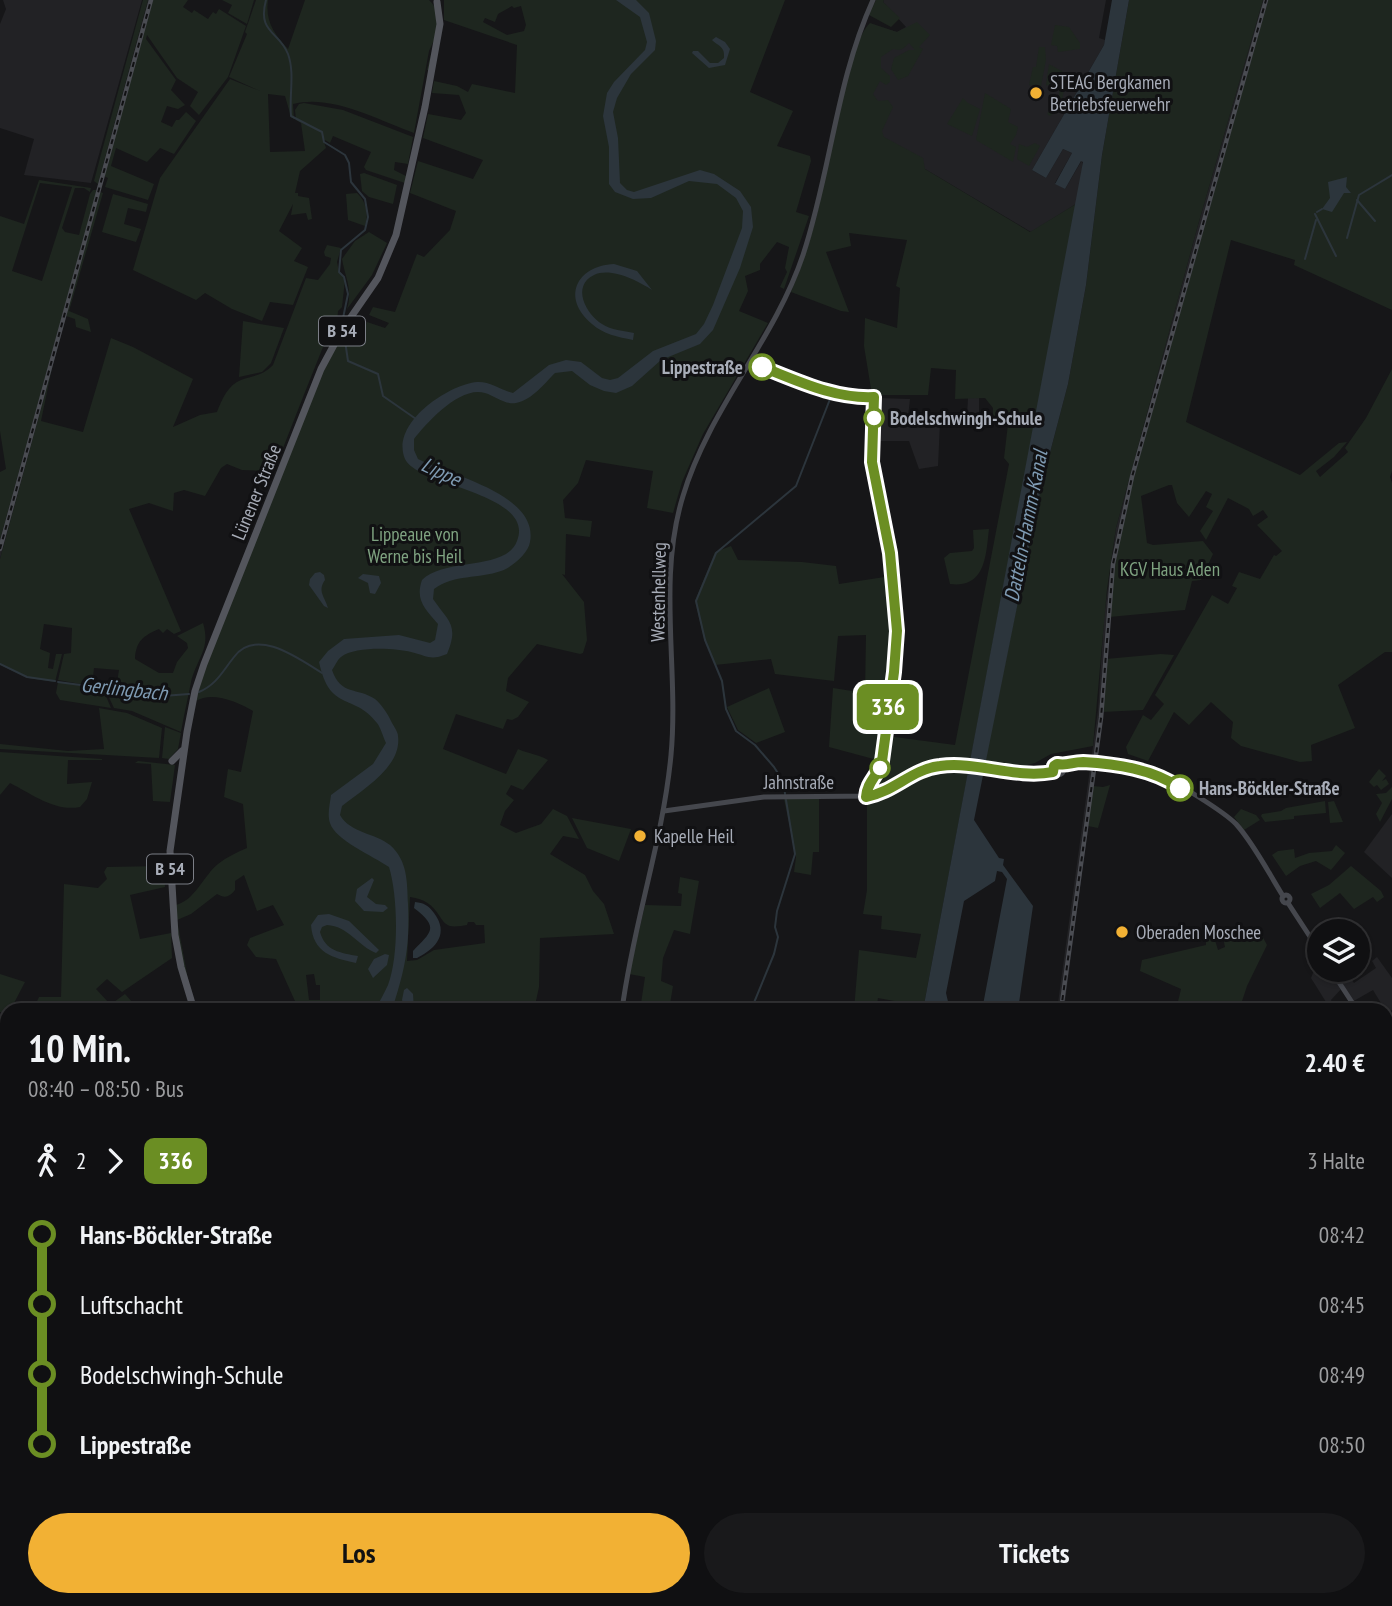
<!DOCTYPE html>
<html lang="de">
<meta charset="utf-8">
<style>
:root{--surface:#101012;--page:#19191b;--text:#f1f3f6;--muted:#9c9d9f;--line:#303032;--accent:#f2b134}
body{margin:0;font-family:"PT Sans Narrow",sans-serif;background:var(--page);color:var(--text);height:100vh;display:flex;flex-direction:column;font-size:26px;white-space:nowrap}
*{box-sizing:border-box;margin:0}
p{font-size:23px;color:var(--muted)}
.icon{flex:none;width:38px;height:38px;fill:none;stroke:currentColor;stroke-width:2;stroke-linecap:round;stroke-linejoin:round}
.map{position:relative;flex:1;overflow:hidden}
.details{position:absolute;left:0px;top:1003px;width:1393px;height:604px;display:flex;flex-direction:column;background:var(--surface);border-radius:21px 21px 0 0;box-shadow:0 2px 5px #0004,0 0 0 2px var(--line)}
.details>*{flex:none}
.badge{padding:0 14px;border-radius:10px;font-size:24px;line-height:46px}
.fabs{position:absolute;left:1307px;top:919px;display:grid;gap:14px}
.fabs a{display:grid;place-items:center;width:63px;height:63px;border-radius:50%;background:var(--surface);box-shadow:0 2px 5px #0004,0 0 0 2px var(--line);font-size:35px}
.map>.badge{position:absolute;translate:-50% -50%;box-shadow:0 0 0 4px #fff}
.legs{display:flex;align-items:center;gap:10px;height:77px;padding:0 28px;font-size:23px}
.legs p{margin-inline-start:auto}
.summary{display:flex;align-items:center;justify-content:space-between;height:119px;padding:0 28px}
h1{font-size:38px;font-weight:700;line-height:52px}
.primary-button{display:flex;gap:14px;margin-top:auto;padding:14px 28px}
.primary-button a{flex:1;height:80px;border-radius:42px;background:var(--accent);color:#111;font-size:28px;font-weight:700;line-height:80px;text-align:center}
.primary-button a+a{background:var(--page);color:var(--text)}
ul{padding:0 28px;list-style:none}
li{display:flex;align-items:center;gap:24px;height:70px;font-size:26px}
li i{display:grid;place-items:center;width:10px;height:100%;margin:0 9px;background:currentColor}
li i::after{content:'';width:18px;height:18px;margin:-9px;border:5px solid;border-radius:50%;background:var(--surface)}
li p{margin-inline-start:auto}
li:first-child i{background:linear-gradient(#0000 50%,currentColor 0)}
li:last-child i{background:linear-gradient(currentColor 50%,#0000 0)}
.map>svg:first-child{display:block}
</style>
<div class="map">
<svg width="1392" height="1606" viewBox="0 0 1392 1606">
<rect width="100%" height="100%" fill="#161618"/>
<g fill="#222225">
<polygon points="3,0 142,0 91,183 24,175 34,139 0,128 0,24 6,9"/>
<polygon points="148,0 153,0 101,185 98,184"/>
<polygon points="884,0 1106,0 1099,38 1105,40 1104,45 1032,170 1046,178 1063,149 1072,153 1055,183 1065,189 1082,160 1083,166 1076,204 1031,232 925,169 878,151 864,90 886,29 897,32 906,27 883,2"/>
<polygon points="1263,0 1268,0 1133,480 1113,578 1097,757 1064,1010 1057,1010 1098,710 1104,617 1116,528 1198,225"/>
<polygon points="97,190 100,192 0,559 0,540"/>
<polygon points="356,316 367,322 360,337 354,335 352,342 345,331"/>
<polygon points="877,398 910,399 908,417 931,417 940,423 938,466 919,469 909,441 875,441"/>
<polygon points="968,398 979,398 979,415 967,416"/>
<polygon points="1392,814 1392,878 1364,852"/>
<polygon points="1377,957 1392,978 1392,1010 1387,1013 1373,990 1352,1002 1342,988 1331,1000 1336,1010 1331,1010 1311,978 1316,965 1319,963 1320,970 1331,970 1336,978 1346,972 1354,983 1376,968 1372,961"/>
<polygon points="0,1104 7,1180 5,1210 0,1149"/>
<polygon points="982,1600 1031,1600 1021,1606 977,1606"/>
</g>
<g fill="#1e261f" fill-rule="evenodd">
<polygon points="143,0 148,0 98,184 94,181 100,158"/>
<polygon points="153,0 188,0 183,7 192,13 194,10 208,19 213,12 216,14 219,9 246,26 228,77 199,115 190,106 198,92 177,78 147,35 146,39 176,80 171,90 185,105 178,109 167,106 161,122 172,127 176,120 179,120 186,112 196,121 174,154 160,148 147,162 116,148 111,166 154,184 148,200 105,187 108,178 104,176"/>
<polygon points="222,0 254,0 247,24 228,13 232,5"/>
<path d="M256 0H268C265 21 274 34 288 49L305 0H429C448 17 433 49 429 70H427C429 58 434 47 436 36L429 51 414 133C378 120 332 94 293 104L294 119 291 117 285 96 268 94 270 152 305 151 301 123 296 120 295 110 299 104 304 103 343 110 413 137 408 164 395 162 394 170 406 176 405 183 366 170 364 167 371 152 333 136 330 143 323 139 326 148 300 171 295 193H298V196L309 198 312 219 308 220 306 213 291 215 293 204 279 231 302 248 294 261 308 267 293 305 270 302 262 321 232 309 205 293 196 300 133 270 160 178 230 79 260 91 229 77 247 34 245 32Z"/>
<path d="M444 0H785L750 92 793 111 777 146 810 156 811 161 796 212 809 216 784 289 780 287 787 272 785 268 789 247 777 242 760 264V270L745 276 748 291 739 311 768 323 703 434 682 482 673 513 647 508 653 471 586 460 578 483 563 500 565 518 592 521 590 537 566 534 565 575 562 574 584 602 587 640 583 653 580 654 537 644 508 678 506 691 529 702 518 717 512 720 507 719 503 729 456 714 443 749 506 774 518 749C529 754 538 754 548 760L523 790 511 785 506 794 514 800 505 811 500 825 516 833 541 824 553 809 567 816 579 839 563 836 550 854 585 875 593 891 604 904 614 934 540 938 539 987 534 1010H299L276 959 256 957 247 945 250 938 284 925 273 905 257 911 244 875 235 881V890C229 898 224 898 217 894L191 914 177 920 189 985 181 958 175 905C194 902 204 875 218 864 227 857 237 852 247 848L243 804 224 797 228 769 241 772 253 711C238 702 212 691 196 701L200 680 328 357 345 331 360 337 367 322 385 328 389 323 369 315 373 307 395 312 417 254 424 257 450 230 456 211 410 193 418 161 473 179 483 160 423 138 428 114 461 120 466 113 459 95 432 93 434 81 457 86 468 92 472 84 515 93 517 45 444 20ZM512 6 514 8 521 6 526 25 524 31 507 35 483 22 485 18 495 22 498 14ZM410 897C440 901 437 922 450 926 454 927 462 926 467 925L468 922H474L476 925H484L485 943 434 950 417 960 407 961ZM314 974 316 985H320V1000H309L306 975Z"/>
<polygon points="876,0 884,0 883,2 900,18 891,27 869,15"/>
<polygon points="1129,0 1263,0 1198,225 1116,528 1107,589 1093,746 1051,754 1035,763 1019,767 989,765 988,771 983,771 1042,483 1068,384 1086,285 1102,155"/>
<polygon points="1268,0 1392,0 1392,310 1294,265 1295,260 1231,240 1186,422 1300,475 1339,443 1347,442 1334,457 1316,471 1320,477 1348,452 1345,448 1366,418 1392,369 1392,471 1390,477 1392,483 1392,652 1385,652 1338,685 1355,728 1311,745 1312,761 1300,762 1241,746 1231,738 1233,722 1211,702 1189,725 1174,712 1148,761 1128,754 1126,747 1143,715 1151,720 1164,704 1155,695 1212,595 1228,604 1237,588 1232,586 1239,572 1260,579 1274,555 1276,556 1282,551 1257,525 1268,517 1263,510 1253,516 1249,509 1228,498 1206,540 1200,531 1213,511 1206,507 1212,494 1206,491 1189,517 1177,503 1172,485 1169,485 1141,496 1147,543 1153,545 1203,541 1213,554 1201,580 1192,581 1185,610 1109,617 1116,556 1133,480"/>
<path d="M917 22 930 35 919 47 923 49 908 76 898 80 891 69 894 58 909 50H915L909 43C903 49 902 51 893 49L881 57V68L890 76V82L886 85 880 81 873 94 878 101 888 100 893 107 882 131 884 137 923 158 925 169 1030 232 1076 204 923 1010H911V1004L878 998 876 1010H854L859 950 916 958 921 934 881 929 882 916 863 914 867 890V798C910 791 917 762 966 769L968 763C955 762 941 760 929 764 908 769 890 795 868 790V787L882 771 887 736 955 745 1009 464 1004 458 1008 424 993 423V408L985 398 955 399 956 370 931 368 928 395H872L864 346 865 318 897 328 900 288 896 286 907 240 849 233 851 246 826 252 849 312 841 311 791 292C802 265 811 238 818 210 827 174 847 43 870 23L897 32Z"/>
<polygon points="1055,25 1069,27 1080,43 1080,49 1058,52 1057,46 1051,45"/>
<polygon points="1039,47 1045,47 1046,60 1041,86 1029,85 1033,67 1036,67"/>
<path d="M1049 64 1067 74C1062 90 1066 105 1050 116L1047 114 1059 97V87L1046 85Z"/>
<polygon points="985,93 1011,109 1008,122 1018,127 1016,135 1010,144 1016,147 1013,162 976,140"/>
<polygon points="963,98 968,103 980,109 972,136 947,124"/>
<polygon points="1035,143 1040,146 1029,166 1017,159 1019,144 1027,147"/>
<polygon points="364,173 397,185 393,204 369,197 362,191 360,174"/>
<path d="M39 180 91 188 90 192 84 188H75L62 228 65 232 79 235 90 194 93 190H97L0 540V472L6 469 0 431V216L24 224ZM40 183 72 187 42 281 12 271Z"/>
<polygon points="100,192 103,193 69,311 88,319 91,332 76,327 75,319 66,316"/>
<path d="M357 193C366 201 369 214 365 226L348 220 346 194Z"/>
<polygon points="113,194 148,204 146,212 128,208 124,224 141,229 136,242 102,232"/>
<path d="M369 232 387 243 372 275 347 309C353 290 345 277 342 259L355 241Z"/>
<path d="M327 245 341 248 337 262 339 272 345 280 342 307 338 311 337 322 323 347 305 392 274 471 242 470 227 464 221 468 205 496 184 490 174 493 173 511 149 503 129 509 181 631 174 634 167 629 163 633 159 629C143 636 136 641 135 659L159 673H173L177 662 188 648 187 643 177 636 203 623C211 649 197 658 191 682 188 698 184 714 181 732L132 711 114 708 104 687 116 688 119 670 94 668 92 686 58 680 64 654 71 653 72 628 44 624 40 649 50 653 48 668 53 669 56 654H62L55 682 28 678 0 665V559L52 368 41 421 83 432 111 338 133 347 193 379 173 427 200 415 217 412C222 399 228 385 241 380 255 375 262 376 273 365L306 278 318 280 330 264 331 258 325 256 324 252Z"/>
<polygon points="243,321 284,328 271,363 262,372 239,377"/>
<path d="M989 529C986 554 986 589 950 584L944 558 950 553 972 551 974 548 973 530Z"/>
<polygon points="731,546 738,560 802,562 836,566 839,584 891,576 895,649 881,761 829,747 833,688 865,693 866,635 838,636 834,681 775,674 771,659 715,665 704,639 695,601 715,552"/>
<polygon points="1161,654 1174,655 1143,710 1102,712 1106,659"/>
<polygon points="58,682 103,689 111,708 60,700 56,693"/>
<polygon points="769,688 785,732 756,743 738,730 727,707"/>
<polygon points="99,708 127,713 162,728 159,758 0,749 0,744 68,751 104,749"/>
<polygon points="165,727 181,733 178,749 169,759 162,758"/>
<path d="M0 752 102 759V760H68L67 784 92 782 87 799 80 807C55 812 32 794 10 783L0 795Z"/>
<polygon points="138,761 175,765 170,802 153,801 151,764 135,763"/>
<polygon points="1379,769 1386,776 1382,781 1386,779 1389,784 1381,790 1377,785 1374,787 1369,782"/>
<polygon points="1110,785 1098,828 1088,826 1093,786 1103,787"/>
<polygon points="1392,787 1392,799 1380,822 1376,814 1382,803 1376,794 1386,793"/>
<polygon points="784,799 819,799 819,852 813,852 811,875 794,872 796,857"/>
<polygon points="1325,801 1326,813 1294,816 1294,819 1265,822 1261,816 1262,814 1281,811 1286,808"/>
<polygon points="1334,801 1343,822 1330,823 1328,802"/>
<polygon points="1241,809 1256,815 1260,820 1244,830 1234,817"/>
<polygon points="572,818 631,829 619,861 587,848"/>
<polygon points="1336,845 1345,853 1331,870 1316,861 1300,866 1286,876 1272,855 1278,851 1294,849 1295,858 1309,853 1332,851"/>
<polygon points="164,866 165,887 130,895 140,939 171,933 172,958 122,992 107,979 96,989 108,1002 93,1010 33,1010 39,997 61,997 64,884 98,888 107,879 104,872 107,867"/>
<polygon points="1351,866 1381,891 1384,897 1377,902 1373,897 1354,909 1340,893 1320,908 1311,894 1329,885"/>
<polygon points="680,877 699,881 690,934 674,930 663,958 661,981 673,986 669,1010 640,1010 645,977 629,974 645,905 681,906 682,894 678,893"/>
<polygon points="1259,930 1267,945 1247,986 1239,1010 1176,1010 1181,989 1140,971 1142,960 1206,945 1206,939 1214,937 1218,950 1225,947 1223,937 1236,933 1239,942"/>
<polygon points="0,974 25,982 13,1005 20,1010 7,1010 7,1014 0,1012"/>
<polygon points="125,994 139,1010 103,1010"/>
<polygon points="1391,1206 1392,1222 1388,1227 1392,1231 1392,1240 1386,1248 1386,1210"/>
<polygon points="6,1213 7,1308 1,1222 1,1215"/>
<polygon points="1390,1525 1392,1527 1392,1564 1386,1566 1386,1529"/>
<polygon points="361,1600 427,1600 429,1603 440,1606 360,1606"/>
<polygon points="581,1600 715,1600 715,1603 703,1606 589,1606"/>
<polygon points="858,1600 982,1600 977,1606 870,1606 865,1602"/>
</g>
<g fill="#2c353c">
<path d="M616 0H636L649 13 656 41 655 50 631 74 617 98 613 112 618 138 620 183 627 190 634 192 700 170 714 174 740 191 751 207 753 227 740 268 713 330 700 344 661 360 632 386 616 393 604 391 590 385 572 371 555 373C544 384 532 400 516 403 505 405 495 396 485 393 461 385 427 422 414 439V450L418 459C449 475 539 494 530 542 528 554 512 567 501 571 479 579 454 574 434 589L433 599C449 622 459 625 447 654 430 661 428 656 411 652 395 648 355 646 341 657 337 660 335 666 332 670 341 696 357 687 375 699 381 704 388 714 391 721 393 725 398 732 398 736 402 767 363 789 342 806L340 815C350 833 375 833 390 845 408 861 407 882 408 904 410 947 405 969 392 1010H375C379 1002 384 994 388 985 399 956 398 896 389 867 373 856 335 840 330 823 327 814 330 804 331 795L373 764 386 743C383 737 381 728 377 723 353 692 330 713 319 662L328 651 344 639 399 635 430 643 435 640 438 624C425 609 415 600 422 580 445 557 506 571 517 541 536 493 417 486 405 459 390 424 447 385 477 382 489 381 501 390 513 393L549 365 566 360 581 362 602 378 610 380 618 378 653 351 696 334 704 324 713 305 742 228 743 211 736 198 717 184 689 181 651 198 633 199 615 192 609 184V147L603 116 607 93 614 82 645 50 647 42 640 17Z"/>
<polygon points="1112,0 1129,0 1102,155 1086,285 1068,384 1042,483 974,820 999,858 1004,859 1003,865 1033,906 1018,1010 982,1010 1007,879 1002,872 997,871 995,881 964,901 946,993 950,1010 923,1010 1083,162 1081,161 1065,189 1055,184 1072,153 1063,149 1046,178 1032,170 1104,45"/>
<path d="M716 37 725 42 730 49 725 65 709 68 692 53 693 51H698L710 63H718L724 58C725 46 719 47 712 40Z"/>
<polygon points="1347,177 1346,187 1351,193 1344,193 1332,212 1322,209 1330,198 1328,182"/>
<path d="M614 264 637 271 652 290C638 281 611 267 594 275 571 286 586 314 602 324 611 330 624 331 634 333L633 340C618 337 603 334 592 324 561 298 576 266 614 264Z"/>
<path d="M320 572 324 575 325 580C317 591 325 597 328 608L324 606 309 585 310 579 315 573Z"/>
<polygon points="363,574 379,576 381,583 375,594 370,593 368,583 358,578"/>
<polygon points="372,878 374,880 367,897 376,904 385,905 388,908 383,912 364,911 355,901 357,889"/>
<path d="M415 902C424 903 428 905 434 913 449 933 437 948 417 958H413V951C431 932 440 928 414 908Z"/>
<path d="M329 914 349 921 379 950 376 953C358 946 348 926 327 925L322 927 320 932C325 951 341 953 358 956L356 963C333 958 313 953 311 925L318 915Z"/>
<polygon points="385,954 389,955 387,965 373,978 368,969 374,959"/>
<polygon points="407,988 413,994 414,1010 405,1010 402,1000 404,990"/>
</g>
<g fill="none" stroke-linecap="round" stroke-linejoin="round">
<g stroke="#2c353c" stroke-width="2">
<path d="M266 0C257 33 279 31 288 54 295 73 289 96 291 116L322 132 324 142 345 155 349 163 351 182 365 199 368 217 365 230 341 250 339 272 344 277 348 294 342 323"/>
<polyline points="1357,200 1375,221"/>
<polyline points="1317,212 1322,209"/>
<polyline points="1315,214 1336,256"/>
<polyline points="1347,238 1359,195 1392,175"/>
<polyline points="1305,259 1316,220"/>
<polyline points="344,334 348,361 378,374 383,396 416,419"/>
<polyline points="0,664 27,677 55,681"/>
<polyline points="58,682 163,696 189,694"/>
<path d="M199 692C217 684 222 672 234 657 256 627 298 658 322 673"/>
<polyline points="785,794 784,783 774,767 755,745 736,731 726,709 722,681 705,640 696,601 716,553 796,486 832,394"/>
<polyline points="751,1010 774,954 778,937 775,927 777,911 795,854 786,800"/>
<polyline points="0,1359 7,1360"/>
<polyline points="81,1606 84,1600"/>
</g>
<g stroke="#45474d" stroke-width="5">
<circle cx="1058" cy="769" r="6"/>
<path d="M1064 767C1084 759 1139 767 1159 775 1176 782 1223 811 1236 824 1254 844 1268 872 1283 896"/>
<path d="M664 811 764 797 871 796C897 790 914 769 940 766 977 761 1016 780 1053 772"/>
<circle cx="1286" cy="899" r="4"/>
<polyline points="1288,903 1320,952"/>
<polyline points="1331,970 1357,1010"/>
<path d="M622 1010C633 924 663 841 671 755 679 669 657 580 683 496 709 409 774 341 803 255 831 171 836 81 873 0"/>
<polyline points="1386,1055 1392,1064"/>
<polyline points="1386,1584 1392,1583"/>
<polyline points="720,1600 720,1606"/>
<polyline points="1333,1606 1343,1600"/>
</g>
<g stroke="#53555c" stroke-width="7">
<polyline points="172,761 182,751"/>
<polyline points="194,1010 181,967 175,935 170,851 187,732 195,691 204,664 321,369 342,330 378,278 396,235 425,107 440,24 437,2"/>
<polyline points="283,1600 284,1606"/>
</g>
<g stroke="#4a4c52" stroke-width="4.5">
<g id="rail">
<polyline points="0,549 151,0"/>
<polyline points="1061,1010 1101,718 1113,564 1132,477 1266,0"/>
<polyline points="0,1127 7,1206"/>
<polyline points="37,1600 38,1606"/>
<polyline points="1057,1600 1058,1606"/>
</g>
</g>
<use href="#rail" stroke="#111113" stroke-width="2" stroke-dasharray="5" stroke-linecap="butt"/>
</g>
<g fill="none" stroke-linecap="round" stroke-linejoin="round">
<g stroke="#fff" stroke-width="16">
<path id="line-1" d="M762 367C798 381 835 399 874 397L872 462 890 553 897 631 894 672 882 761C879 775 867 781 866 797 894 792 912 769 940 766 977 761 1015 779 1053 772L1054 766 1057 764C1069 766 1071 762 1083 762 1116 764 1153 769 1180 788"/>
</g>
<use href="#line-1" stroke="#6b8e23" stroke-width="10"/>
</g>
<g fill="#f2b134" stroke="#111113" stroke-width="2.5">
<circle cx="1036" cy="93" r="7"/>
<circle cx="640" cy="836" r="7"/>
<circle cx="1122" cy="932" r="7"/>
</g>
<g fill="#fff" stroke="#6b8e23" stroke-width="3.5">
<circle cx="762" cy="367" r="12"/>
<circle cx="874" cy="418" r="9"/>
<circle cx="880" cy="768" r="9"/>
<circle cx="1180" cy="788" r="12"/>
</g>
<g text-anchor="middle" stroke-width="6" stroke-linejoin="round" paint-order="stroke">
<g fill="#111113" stroke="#7b7e86" stroke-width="2">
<rect x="319" y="316.5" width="46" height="29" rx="5"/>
<rect x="147" y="854.5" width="46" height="29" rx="5"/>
</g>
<g font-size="18" font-weight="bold" fill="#a8adb8">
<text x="342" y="337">B 54</text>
<text x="170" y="875">B 54</text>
</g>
<g font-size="19" fill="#a8adb8" stroke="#111113" text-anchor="start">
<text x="1050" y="89">STEAG Bergkamen<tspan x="1050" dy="22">Betriebsfeuerwehr</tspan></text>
<text x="654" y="843">Kapelle Heil</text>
<text x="1136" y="939">Oberaden Moschee</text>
</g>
<g font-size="19" font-weight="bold" fill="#a8adb8" stroke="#111113" text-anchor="start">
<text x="743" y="374" text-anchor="end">Lippestraße</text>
<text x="890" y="425">Bodelschwingh-Schule</text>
<text x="1199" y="795">Hans-Böckler-Straße</text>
</g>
<g font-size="19" fill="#a8adb8" stroke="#111113">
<text transform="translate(256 492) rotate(-68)" y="7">Lünener Straße</text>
<text transform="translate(658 592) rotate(-89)" y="7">Westenhellweg</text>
<text x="799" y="789">Jahnstraße</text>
</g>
<g font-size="19" fill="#7fa381" stroke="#111113">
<text x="415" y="541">Lippeaue von<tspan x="415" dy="22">Werne bis Heil</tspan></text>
<text x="1170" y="576">KGV Haus Aden</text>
</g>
<g font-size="21" font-style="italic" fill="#7f9bb3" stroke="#111113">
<text transform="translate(441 472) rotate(25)" y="7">Lippe</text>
<text transform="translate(1026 526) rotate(-79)" y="7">Datteln-Hamm-Kanal</text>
<text transform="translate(124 689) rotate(6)" y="7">Gerlingbach</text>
</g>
</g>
</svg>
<div class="fabs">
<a><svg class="icon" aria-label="layers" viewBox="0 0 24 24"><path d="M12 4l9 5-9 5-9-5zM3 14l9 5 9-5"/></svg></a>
</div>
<b class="badge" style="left:888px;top:707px;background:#6b8e23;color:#fff">336</b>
<section class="details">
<div class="summary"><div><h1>10 Min.</h1><p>08:40 – 08:50 · Bus</p></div><b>2.40 €</b></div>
<div class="legs"><svg class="icon" aria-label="walk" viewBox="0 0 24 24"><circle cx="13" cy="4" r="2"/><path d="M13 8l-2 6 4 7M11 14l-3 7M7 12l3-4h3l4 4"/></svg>2<svg class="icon" aria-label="forward" viewBox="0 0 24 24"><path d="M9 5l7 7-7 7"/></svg><b class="badge" style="background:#6b8e23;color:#fff">336</b><p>3 Halte</p></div>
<ul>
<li><i style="color:#6b8e23"></i><b>Hans-Böckler-Straße</b><p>08:42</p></li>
<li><i style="color:#6b8e23"></i><span>Luftschacht</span><p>08:45</p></li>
<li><i style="color:#6b8e23"></i><span>Bodelschwingh-Schule</span><p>08:49</p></li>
<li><i style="color:#6b8e23"></i><b>Lippestraße</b><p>08:50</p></li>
</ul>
<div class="primary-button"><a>Los</a><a>Tickets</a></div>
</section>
</div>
